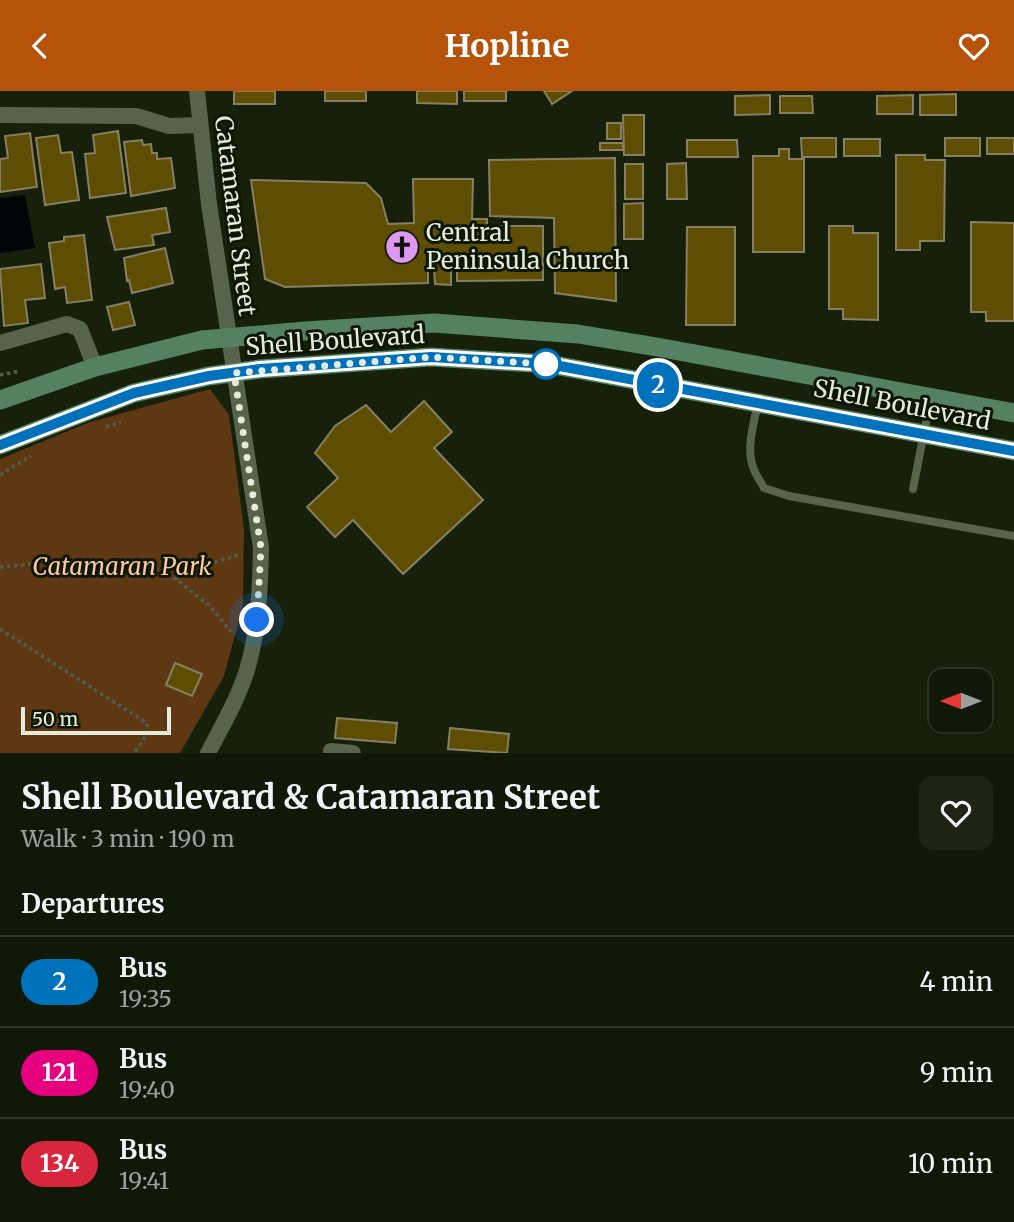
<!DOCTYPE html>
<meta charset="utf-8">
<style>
:root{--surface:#101808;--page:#1e2516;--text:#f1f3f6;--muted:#9ca09c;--line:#303729;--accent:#b45309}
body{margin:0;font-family:Merriweather,serif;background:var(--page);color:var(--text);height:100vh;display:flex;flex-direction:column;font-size:26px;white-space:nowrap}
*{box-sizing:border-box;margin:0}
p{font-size:23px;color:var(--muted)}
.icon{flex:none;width:38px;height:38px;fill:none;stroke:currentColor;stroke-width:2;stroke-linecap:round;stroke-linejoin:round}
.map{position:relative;height:662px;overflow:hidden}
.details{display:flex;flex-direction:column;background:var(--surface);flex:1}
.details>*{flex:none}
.badge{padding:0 14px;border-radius:23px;font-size:24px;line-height:46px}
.needle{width:46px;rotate:270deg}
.fabs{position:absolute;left:929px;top:578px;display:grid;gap:14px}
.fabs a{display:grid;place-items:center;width:63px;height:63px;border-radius:14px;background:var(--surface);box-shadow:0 2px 5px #0004,0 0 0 2px var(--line);font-size:35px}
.scale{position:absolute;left:21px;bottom:18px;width:150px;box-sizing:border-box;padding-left:7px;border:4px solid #e4ebdd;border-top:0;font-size:19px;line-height:24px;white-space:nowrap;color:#e4ebdd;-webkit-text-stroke:5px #0d1703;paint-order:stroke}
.you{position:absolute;width:35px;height:35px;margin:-18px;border:5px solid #fff;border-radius:50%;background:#1a73e8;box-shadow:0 0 0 10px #1a73e833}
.map>.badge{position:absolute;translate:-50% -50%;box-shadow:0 0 0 4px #fff}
h2{padding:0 21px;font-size:26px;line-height:63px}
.round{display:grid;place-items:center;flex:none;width:74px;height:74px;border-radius:14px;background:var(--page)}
.head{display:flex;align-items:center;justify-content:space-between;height:119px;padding:0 21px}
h1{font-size:33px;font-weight:700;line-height:52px}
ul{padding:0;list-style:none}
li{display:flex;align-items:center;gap:21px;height:91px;padding:0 21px;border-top:2px solid var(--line)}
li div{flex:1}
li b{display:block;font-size:26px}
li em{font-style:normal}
li .badge{min-width:77px;font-weight:700;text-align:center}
header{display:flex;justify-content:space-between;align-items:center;height:91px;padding:0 21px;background:var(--accent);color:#fff;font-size:32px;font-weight:700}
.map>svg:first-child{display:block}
</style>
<header><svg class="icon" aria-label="back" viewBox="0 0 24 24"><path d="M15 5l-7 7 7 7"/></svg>Hopline<svg class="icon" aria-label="heart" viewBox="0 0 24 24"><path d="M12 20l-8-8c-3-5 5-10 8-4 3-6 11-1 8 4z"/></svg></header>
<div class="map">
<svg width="1014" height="662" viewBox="0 0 1014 662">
<rect width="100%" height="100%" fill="#16200b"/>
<polygon fill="#5d3813" points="210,298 229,324 244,438 243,514 224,585 180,662 0,662 0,368 90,331"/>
<polygon fill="#000607" points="25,104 35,157 0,162 0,107"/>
<g fill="#5d4e03" stroke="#867f64" stroke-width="2">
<rect x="234" y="0" width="41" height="13"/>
<rect x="325" y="0" width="41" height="10"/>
<polygon points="417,0 457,0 457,13 417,12"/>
<rect x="464" y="0" width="42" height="10"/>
<polygon points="544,0 572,0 552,13"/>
<polygon points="956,3 956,24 920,24 920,4"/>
<polygon points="770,4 770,23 735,24 735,5"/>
<polygon points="913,4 913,23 877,23 877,5"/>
<polygon points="780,5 812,5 813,22 780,22"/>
<polygon points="623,24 644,24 644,64 624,64"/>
<rect x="607" y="32" width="14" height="16"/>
<polygon points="118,40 126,102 90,107 85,63 95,62 93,44"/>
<polygon points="30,42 37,96 0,101 0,68 8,67 5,45"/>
<polygon points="58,44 61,62 72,61 79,109 45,114 36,47"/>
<polygon points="801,47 836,47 836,66 802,66"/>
<rect x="945" y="47" width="35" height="18"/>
<rect x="987" y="47" width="27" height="16"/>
<rect x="844" y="48" width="36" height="17"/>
<polygon points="142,49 143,54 151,53 152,62 157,62 157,68 171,67 175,97 131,105 124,51"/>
<polygon points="687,49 737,49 738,66 687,66"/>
<rect x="600" y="52" width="23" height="7"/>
<polygon points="779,58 789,58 789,68 804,68 804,161 753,161 753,65 779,65"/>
<polygon points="896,64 925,64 925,69 945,69 944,150 920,150 920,159 896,159"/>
<polygon points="615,67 616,210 555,202 554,127 490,125 489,69"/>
<polygon points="686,72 687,108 667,108 667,73"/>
<rect x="625" y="73" width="18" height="35"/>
<polygon points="413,88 473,88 472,128 487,128 487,135 543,135 543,189 457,190 457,178 451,178 451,194 435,193 434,179 428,179 428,192 285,196 265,188 251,89 366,92 381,107 388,133 414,132"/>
<polygon points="643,112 643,148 624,148 624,113"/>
<polygon points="166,117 170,141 152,144 154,154 115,159 107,126"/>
<polygon points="971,131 1014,132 1014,230 986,230 986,221 971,221"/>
<polygon points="829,135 853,135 853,142 878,142 878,229 843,228 843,218 829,218"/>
<polygon points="687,136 735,136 735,234 686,234"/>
<polygon points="84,144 92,209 67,212 65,196 55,198 49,152 64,150 64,146"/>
<polygon points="165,157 173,192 132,202 129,189 127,190 124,167"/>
<polygon points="41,173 45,207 25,209 28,232 4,235 0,178"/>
<polygon points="129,211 135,234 113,239 107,216"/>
<polygon points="424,310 452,341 434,357 483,409 403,483 353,429 335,446 307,416 338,387 315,362 335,335 366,314 391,341"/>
<polygon points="175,572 202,583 192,605 166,594"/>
<polygon points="337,627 397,632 395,652 335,647"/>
<polygon points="450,637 509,643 507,662 448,658"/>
</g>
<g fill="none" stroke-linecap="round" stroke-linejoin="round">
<g stroke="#545d4a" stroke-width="3.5" stroke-dasharray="3.5 3.5" stroke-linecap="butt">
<polyline points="0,284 20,280"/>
<polyline points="106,336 121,331"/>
<polyline points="0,384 31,365"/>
<polyline points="0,476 63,470 126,476 176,488 210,515 231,541"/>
<polyline points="176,488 197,477 241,463"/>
<polyline points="0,538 147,632 147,643 134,662"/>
</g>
<g stroke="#57644b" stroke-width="8">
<path d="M758 312C754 331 746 357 753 376 755 383 761 391 764 397L789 405 1014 445"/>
<polyline points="913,398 931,306"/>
</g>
<g stroke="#57644b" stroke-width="16">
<path d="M197 0 209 113 261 457C260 498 259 539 247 579 238 608 222 635 208 662"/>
<polyline points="0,24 136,25 169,35 200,34"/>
<polyline points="0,252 67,233 80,238 95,276"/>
<polyline points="331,660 353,662"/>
</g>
<g stroke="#548162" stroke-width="19">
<polyline points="0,309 95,276 202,249 305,240 434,232 578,243 657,256 1014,322"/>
<polyline points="0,354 134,302 209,285 260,278 431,266 549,273 1014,360"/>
</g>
</g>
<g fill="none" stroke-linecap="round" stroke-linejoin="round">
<g stroke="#fff" stroke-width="16">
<polyline id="line" points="0,354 134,302 209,285 260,278 431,266 549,273 1014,360"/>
</g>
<use href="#line" stroke="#0072bc" stroke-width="10"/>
<polyline stroke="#e4ebdd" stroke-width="7" stroke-dasharray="0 12.6" points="257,529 261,457 234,282 431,266 546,273"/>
</g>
<defs>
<g id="church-disc" transform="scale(1.75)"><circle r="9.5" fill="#de98f2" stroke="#0d1703"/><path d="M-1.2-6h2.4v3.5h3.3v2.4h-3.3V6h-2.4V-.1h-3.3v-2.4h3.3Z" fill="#111"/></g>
</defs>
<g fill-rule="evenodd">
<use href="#church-disc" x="402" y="156"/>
</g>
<circle fill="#fff" stroke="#0072bc" stroke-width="3.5" cx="546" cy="273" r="14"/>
<g text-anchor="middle" stroke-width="6" stroke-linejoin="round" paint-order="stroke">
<g font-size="24" fill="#e4ebdd" stroke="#0d1703">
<text transform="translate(235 125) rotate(83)" y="8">Catamaran Street</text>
<text transform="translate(335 250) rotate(-4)" y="8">Shell Boulevard</text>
<text transform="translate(902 314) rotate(11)" y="8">Shell Boulevard</text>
</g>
<g font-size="24" fill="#e4ebdd" stroke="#0d1703" text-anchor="start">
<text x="426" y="150">Central<tspan x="426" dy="28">Peninsula Church</tspan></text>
</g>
<g font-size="24" font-style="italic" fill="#fdc89d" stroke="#0d1703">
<text x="122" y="484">Catamaran Park</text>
</g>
</g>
</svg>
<div class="fabs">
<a><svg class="needle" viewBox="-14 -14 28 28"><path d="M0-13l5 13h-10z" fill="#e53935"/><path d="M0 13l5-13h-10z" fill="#9ca09c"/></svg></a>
</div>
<div class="scale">50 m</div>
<div class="you" style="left:257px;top:529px"></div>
<b class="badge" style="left:658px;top:294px;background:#0072bc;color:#fff">2</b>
</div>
<section class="details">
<div class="head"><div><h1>Shell Boulevard &amp; Catamaran Street</h1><p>Walk · 3 min · 190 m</p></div><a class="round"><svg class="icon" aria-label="heart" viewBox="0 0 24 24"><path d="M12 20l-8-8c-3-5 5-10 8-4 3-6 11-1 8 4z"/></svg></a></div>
<h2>Departures</h2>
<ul>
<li><span class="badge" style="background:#0072bc;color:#fff">2</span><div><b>Bus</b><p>19:35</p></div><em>4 min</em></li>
<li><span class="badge" style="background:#e6007e;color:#fff">121</span><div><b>Bus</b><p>19:40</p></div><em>9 min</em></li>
<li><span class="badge" style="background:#d7263d;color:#fff">134</span><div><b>Bus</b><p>19:41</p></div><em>10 min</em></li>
</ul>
</section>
